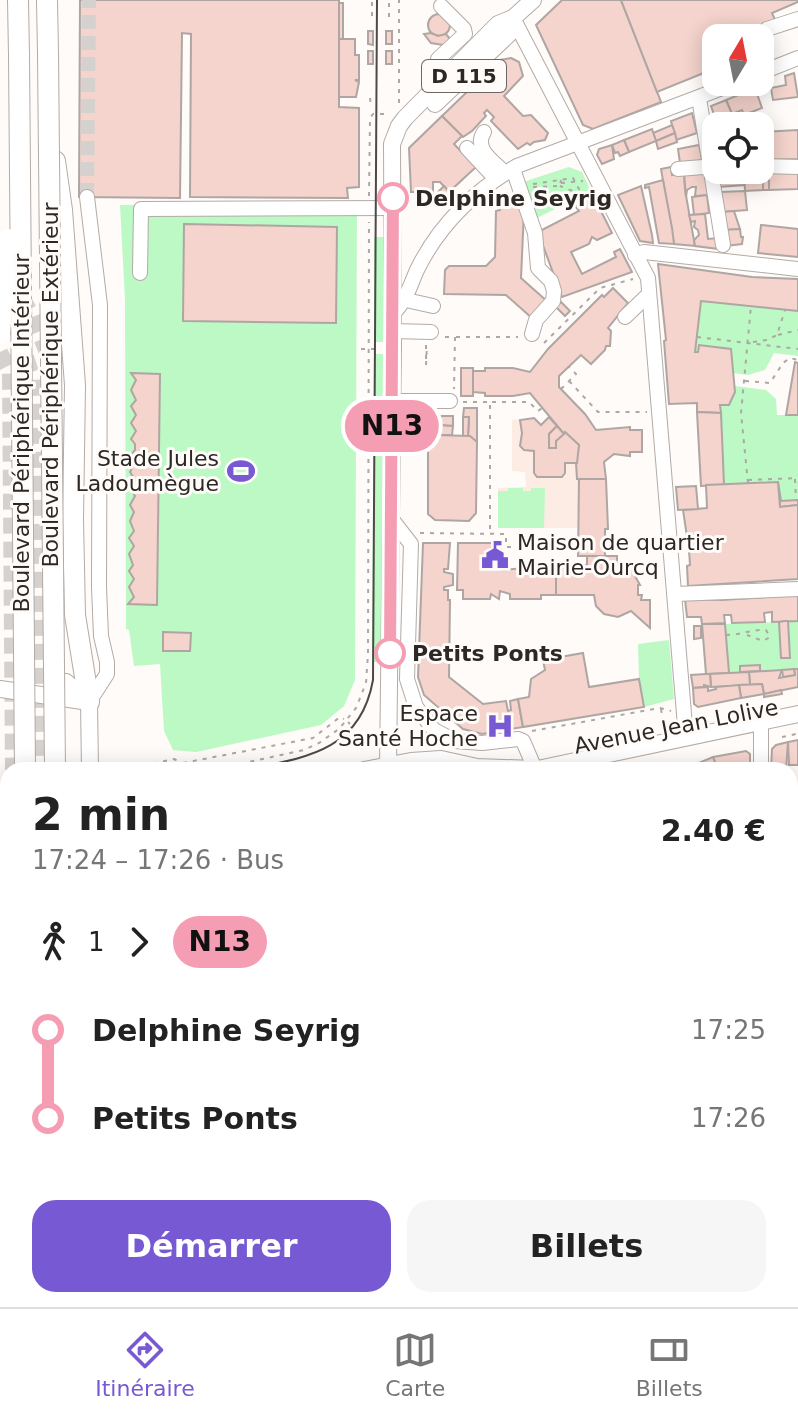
<!DOCTYPE html>
<html lang="fr">
<meta charset="utf-8">
<style>
:root{--surface:#fff;--page:#f6f6f6;--text:#222;--muted:#767676;--line:#e0e0e0;--accent:#7659d3}
body{margin:0;font-family:"DejaVu Sans",sans-serif;background:var(--page);color:var(--text);height:100vh;display:flex;flex-direction:column;font-size:30px;white-space:nowrap}
*{box-sizing:border-box;margin:0}
p{font-size:26px;color:var(--muted)}
.icon{flex:none;width:44px;height:44px;fill:none;stroke:currentColor;stroke-width:2;stroke-linecap:round;stroke-linejoin:round}
.map{position:relative;flex:1;overflow:hidden}
.sheet{position:absolute;left:0px;top:762px;width:798px;height:546px;display:flex;flex-direction:column;background:var(--surface);border-radius:24px 24px 0 0;box-shadow:0 4px 20px #0003}
.sheet>*{flex:none}
.badge{padding:0 16px;border-radius:26px;font-size:28px;line-height:52px}
.needle{width:52px;rotate:10deg}
.tools{position:absolute;left:702px;top:24px;display:grid;gap:16px}
.tools a{display:grid;place-items:center;width:72px;height:72px;border-radius:16px;background:var(--surface);box-shadow:0 4px 20px #0003;font-size:40px}
.map>.badge{position:absolute;translate:-50% -50%;box-shadow:0 0 0 4px #fff}
.legs{display:flex;align-items:center;gap:12px;height:88px;padding:0 32px;font-size:26px}
.legs p{margin-inline-start:auto}
.headline{display:flex;align-items:center;justify-content:space-between;height:136px;padding:0 32px}
h1{font-size:44px;font-weight:600;line-height:60px}
.button{display:flex;gap:16px;margin-top:auto;padding:16px 32px}
.button a{flex:1;height:92px;border-radius:24px;background:var(--accent);color:#fff;font-size:32px;font-weight:600;line-height:92px;text-align:center}
.button a+a{background:var(--page);color:var(--text)}
ul{padding:0 32px;list-style:none}
li{display:flex;align-items:center;gap:28px;height:88px;font-size:30px}
li i{display:grid;place-items:center;width:12px;height:100%;margin:0 10px;background:currentColor}
li i::after{content:'';width:20px;height:20px;margin:-10px;border:6px solid;border-radius:50%;background:var(--surface)}
li p{margin-inline-start:auto}
li:first-child i{background:linear-gradient(#0000 50%,currentColor 0)}
li:last-child i{background:linear-gradient(currentColor 50%,#0000 0)}
.tabs{display:flex;justify-content:space-around;align-items:center;height:112px;border-top:2px solid var(--line);background:var(--surface);font-size:22px;color:var(--muted)}
.tabs a{display:grid;justify-items:center;gap:4px}
.tabs .on{color:var(--accent)}
.map>svg:first-child{display:block}
</style>
<div class="map">
<svg width="798" height="1307" viewBox="0 0 798 1307">
<rect width="100%" height="100%" fill="#fefbf9"/>
<g fill="#fcece3">
<polygon points="548,417 564,433 577,463 579,490 577,528 498,528 498,488 526,487 525,472 512,471 512,420 534,418 541,424"/>
<polygon points="520,1300 607,1300 623,1307 517,1307"/>
</g>
<g fill="#bcf9c4">
<polygon points="569,167 582,172 591,191 533,220 520,183"/>
<polygon points="357,204 355,680 344,706 321,725 196,752 173,750 164,731 160,664 134,666 129,630 126,629 125,299 120,205"/>
<polygon points="374,237 385,237 384,342 374,342"/>
<polygon points="701,301 798,311 798,356 774,353 765,370 748,375 733,373 731,349 700,345 698,352 695,352"/>
<polygon points="374,354 385,354 384,662 372,662"/>
<polygon points="735,386 766,390 776,399 777,415 798,415 798,500 781,501 779,482 724,485 720,405 729,405 735,392"/>
<polygon points="508,488 523,488 523,491 531,491 531,488 545,488 544,528 498,528 498,491 508,491"/>
<polygon points="788,621 798,621 798,669 760,671 759,665 741,666 740,672 729,673 725,624 779,622 781,658 789,658"/>
<polygon points="669,640 674,699 644,707 639,679 638,644"/>
<polygon points="95,1300 180,1300 179,1307 95,1307"/>
<polygon points="293,1300 357,1300 356,1307 309,1307"/>
</g>
<g fill="#f4d4cc" stroke="#afa6a3" stroke-width="2">
<polygon points="80,0 339,0 339,107 359,108 359,187 347,188 348,198 190,197 191,34 182,33 180,198 79,197"/>
<polygon points="562,0 621,0 661,102 593,129 583,125 536,25"/>
<polygon points="621,0 798,0 798,2 772,13 776,22 762,28 770,47 760,51 760,38 716,38 716,68 657,92"/>
<rect x="339" y="3" width="4" height="36"/>
<circle cx="439" cy="25" r="11"/>
<polygon points="368,31 373,31 373,45 368,44"/>
<rect x="386" y="31" width="6" height="13"/>
<polygon points="431,33 438,36 446,34 451,40 443,45 431,43 424,34"/>
<polygon points="339,39 355,39 355,55 359,55 359,80 355,80 359,82 356,97 339,97"/>
<rect x="368" y="51" width="5" height="13"/>
<rect x="386" y="51" width="6" height="13"/>
<polygon points="511,58 519,62 523,76 504,96 523,116 531,115 548,133 545,140 534,142 530,145 527,143 518,149 491,121 494,117 487,110 484,113 486,116 472,131 463,137 442,116 500,60"/>
<polygon points="794,73 798,97 773,100 771,88 786,85 785,76"/>
<polygon points="755,88 762,108 744,115 742,110 732,114 726,100"/>
<polygon points="726,100 732,114 716,120 711,106"/>
<polygon points="692,113 697,133 676,140 671,121"/>
<polygon points="442,116 462,136 454,144 476,167 449,192 440,182 433,182 433,192 411,192 409,148"/>
<polygon points="672,125 675,133 656,141 653,133"/>
<polygon points="652,129 656,141 629,152 624,140"/>
<polygon points="798,130 798,159 760,160 760,132"/>
<polygon points="675,133 677,142 658,149 656,141"/>
<polygon points="624,140 629,152 620,156 618,152 615,153 612,145"/>
<polygon points="612,145 614,159 602,164 597,155 599,149"/>
<polygon points="699,145 703,163 680,163 678,149"/>
<polygon points="671,167 672,175 684,173 685,190 695,246 674,244 661,169"/>
<polygon points="744,171 745,185 719,187 718,175 720,172"/>
<polygon points="744,171 763,171 763,190 745,191"/>
<rect x="763" y="171" width="6" height="19"/>
<polygon points="769,171 798,171 798,189 769,190"/>
<polygon points="684,173 705,173 711,195 695,196 696,187 692,187 687,190 686,197"/>
<polygon points="663,180 672,228 674,244 659,243 649,187 645,188 645,185"/>
<polygon points="444,186 450,193 444,198 438,192"/>
<polygon points="641,186 652,235 653,243 640,241 618,195"/>
<polygon points="591,191 612,233 597,240 592,237 589,244 571,252 582,274 616,257 614,252 620,249 632,272 562,297 538,232 579,211 571,201"/>
<polygon points="745,191 747,210 722,212 720,192"/>
<polygon points="707,195 709,213 694,215 692,197"/>
<polygon points="500,200 522,200 524,211 521,278 548,302 533,319 506,295 444,294 445,270 449,266 486,266 495,257 496,211 500,210"/>
<polygon points="734,211 740,229 724,230 722,212"/>
<polygon points="705,214 708,239 718,238 719,249 695,246 694,240 699,235 698,230 694,227 695,221 691,222 689,215"/>
<polygon points="184,224 337,227 336,323 183,321"/>
<polygon points="761,225 798,229 798,257 758,253"/>
<polygon points="740,229 741,237 743,237 742,244 726,246 724,230"/>
<polygon points="658,264 752,277 798,279 798,311 701,301 695,352 698,352 699,345 731,349 735,392 729,405 720,405 721,413 697,412 697,403 669,404 664,341 666,340"/>
<polygon points="613,288 628,303 608,328 611,331 610,346 606,346 605,350 591,364 581,355 559,376 559,387 585,414 596,430 630,427 630,430 642,430 642,452 630,452 630,456 614,454 604,462 606,479 577,479 576,463 579,445 564,434 530,393 513,396 485,396 485,393 473,392 473,371 485,371 485,368 513,368 530,372 548,349 602,295 604,297"/>
<polygon points="561,302 570,311 565,316 556,307"/>
<polygon points="795,362 798,363 798,415 786,415"/>
<rect x="461" y="368" width="12" height="28"/>
<polygon points="131,373 160,374 157,605 128,604 134,597 129,587 134,579 129,571 133,565 129,554 134,546 129,538 134,531 130,521 134,512 130,505 135,496 130,488 135,480 130,472 135,463 130,456 135,450 135,444 131,439 136,431 131,423 136,415 131,406 136,400 131,390 136,380"/>
<polygon points="464,408 477,408 477,442 468,436 469,417 463,417"/>
<polygon points="697,412 721,413 724,485 701,486"/>
<polygon points="436,416 453,416 453,426 436,425"/>
<polygon points="463,417 469,417 468,436 463,436"/>
<polygon points="549,417 557,426 549,434 549,448 556,448 556,441 565,432 579,445 577,463 565,463 565,473 562,477 537,477 534,473 534,451 524,450 520,446 522,433 520,420 534,418 541,425"/>
<polygon points="436,425 453,426 452,435 435,435"/>
<polygon points="557,426 564,434 556,441 556,448 549,448 549,434"/>
<polygon points="435,435 470,436 477,442 476,513 469,521 435,520 428,514 428,442"/>
<polygon points="579,479 606,479 608,529 605,529 605,556 578,556"/>
<polygon points="778,482 781,501 798,500 798,505 780,507"/>
<polygon points="778,482 780,507 798,505 798,579 688,586 687,566 690,565 689,550 683,510 707,508 706,485"/>
<polygon points="696,486 698,509 678,510 676,487"/>
<polygon points="423,543 450,543 448,569 444,569 444,572 453,574 453,585 444,587 444,590 448,590 448,600 450,600 449,677 483,704 506,701 508,711 511,710 510,701 518,699 523,727 482,734 463,729 424,695 418,677"/>
<polygon points="458,543 500,543 503,570 556,565 556,595 541,595 541,599 510,599 510,594 500,591 499,599 491,594 490,599 463,599 463,590 457,590"/>
<polygon points="587,556 617,556 617,564 626,566 637,574 635,576 640,585 638,585 638,595 642,595 641,600 650,600 650,628 631,611 618,617 604,614 596,606 594,595 556,595 556,565 587,565"/>
<polygon points="798,595 798,621 772,622 772,612 764,613 765,622 732,623 731,615 724,615 725,623 702,624 701,617 687,617 685,599 722,600"/>
<polygon points="785,621 788,621 790,658 781,658 779,622"/>
<polygon points="725,624 729,673 706,674 702,624"/>
<polygon points="694,626 701,626 701,638 694,639"/>
<polygon points="163,632 191,633 190,651 163,651"/>
<polygon points="583,653 589,687 639,679 644,707 523,727 518,699 529,697 531,679 545,670 543,660"/>
<polygon points="760,665 760,671 740,672 740,666"/>
<polygon points="794,669 798,669 798,687 764,694 762,684 750,685 749,672 782,670 779,678 795,675"/>
<polygon points="794,669 795,675 783,677 782,670"/>
<polygon points="749,672 750,685 711,687 710,674"/>
<polygon points="706,674 710,674 711,687 704,685 704,687 693,688 691,675"/>
<polygon points="762,684 764,694 741,698 739,685"/>
<polygon points="739,685 741,698 698,707 694,704 693,688 708,687 708,691 716,689 715,687"/>
<polygon points="781,690 782,694 764,697 764,694"/>
<polygon points="798,740 798,765 789,765 788,742"/>
<polygon points="788,742 786,770 771,770 772,749 776,745"/>
<polygon points="746,751 750,754 750,770 718,770 713,757"/>
<polygon points="713,757 718,770 689,770 689,767"/>
<rect x="796" y="851" width="2" height="32"/>
<polygon points="790,883 798,883 798,901 790,902"/>
<polygon points="798,956 798,969 792,969 792,957"/>
<rect x="792" y="969" width="6" height="10"/>
<polygon points="795,1001 798,1001 797,1020 791,1017"/>
<polygon points="790,1022 797,1027 790,1053"/>
<polygon points="790,1073 798,1075 798,1113 790,1111"/>
<polygon points="798,1141 798,1180 790,1178"/>
<polygon points="790,1191 798,1194 798,1216 790,1213"/>
<polygon points="790,1266 798,1269 790,1291"/>
<polygon points="217,1300 235,1300 246,1307 216,1307"/>
<polygon points="360,1300 368,1300 376,1303 375,1307 359,1307"/>
<polygon points="394,1300 427,1300 424,1307 392,1307"/>
<polygon points="427,1300 429,1300 444,1307 424,1307"/>
<polygon points="499,1300 520,1300 517,1307 496,1307"/>
<polygon points="534,1300 564,1300 570,1303 568,1307 530,1307"/>
<polygon points="586,1300 598,1301 602,1305 573,1307 575,1302 584,1305"/>
<polygon points="617,1300 640,1300 636,1307 623,1307 616,1303"/>
<polygon points="665,1300 699,1300 713,1307 661,1307"/>
<polygon points="738,1300 747,1300 744,1307 735,1307"/>
<polygon points="747,1300 786,1300 784,1307 744,1307"/>
</g>
<g fill="none" stroke-linecap="round" stroke-linejoin="round">
<polyline stroke="#d4d1cf" stroke-width="14" stroke-dasharray="14 7" stroke-linecap="butt" points="87,197 89,0"/>
<g stroke="#d4d1cf" stroke-width="16" stroke-dasharray="16 8" stroke-linecap="butt">
<polyline points="21,296 32,315 48,355"/>
<polyline points="0,352 10,372 13,770"/>
<polyline points="26,357 33,379 35,417 39,770"/>
<polyline points="0,1053 8,1033"/>
<polyline points="62,1307 62,1300"/>
</g>
<g stroke="#b3aba6" stroke-width="16">
<g id="minor">
<polyline points="441,6 464,29 465,34 438,59 451,73"/>
<polyline points="513,18 648,278 686,738"/>
<polyline points="767,29 798,19"/>
<polyline points="760,73 798,58"/>
<polyline points="699,98 723,245"/>
<path d="M484 132C473 149 493 161 505 173"/>
<polyline points="467,148 495,178"/>
<polyline points="760,166 798,167"/>
<polyline points="513,169 535,233 538,268 551,281 554,291 553,301 536,320 532,334"/>
<polyline points="678,169 716,166"/>
<polyline points="87,197 100,305 99,587 101,636 107,662 107,674 89,702"/>
<polyline points="635,255 644,252 798,269"/>
<polyline points="140,273 141,209 393,208"/>
<polyline points="406,300 433,306"/>
<path d="M393 314C407 299 409 288 417 270 439 225 474 191 517 166L738 82"/>
<polyline points="625,317 649,294"/>
<polyline points="393,331 431,332"/>
<polyline points="392,401 450,401"/>
<polyline points="390,517 411,544 407,679 416,707 434,730 455,741 482,743 518,739 523,741 535,769"/>
<polyline points="675,594 798,589"/>
<polyline points="761,722 761,770"/>
<polyline points="790,990 798,990"/>
<polyline points="790,1224 798,1226"/>
<polyline points="274,1300 290,1307"/>
<polyline points="198,1307 198,1300"/>
<polyline points="381,1307 383,1300"/>
<polyline points="648,1307 652,1300"/>
<polyline points="790,1307 798,1287"/>
</g>
</g>
<g stroke="#b3aba6" stroke-width="18">
<g id="major">
<polyline points="435,104 510,33 513,18"/>
<polyline points="66,682 89,702"/>
<polyline points="0,689 89,702"/>
<polyline points="89,702 90,770"/>
<polyline points="364,770 411,761 441,759 477,767 535,769"/>
<polyline points="388,770 393,345 392,144 399,126 405,118 498,24 513,18 533,0"/>
<polyline points="533,770 798,714"/>
<polyline points="0,847 8,845"/>
<polyline points="0,879 8,877"/>
</g>
</g>
<g stroke="#b3aba6" stroke-width="22">
<g id="highway">
<polyline points="18,0 19,55"/>
<polyline points="47,0 48,54"/>
<polyline points="55,161 62,210 75,385 73,520 75,615 89,702"/>
<polyline points="52,1300 52,1307"/>
<polyline points="83,1300 83,1307"/>
<polyline points="26,1307 26,1300"/>
</g>
</g>
<g stroke="#aba8a6" stroke-width="2" stroke-dasharray="4 6" stroke-linecap="butt">
<polyline points="372,16 372,0"/>
<polyline points="389,17 389,0"/>
<polyline points="370,98 371,106"/>
<polyline points="399,103 399,0"/>
<polyline points="561,183 583,181"/>
<polyline points="533,184 573,178 579,189 573,191 560,186"/>
<polyline points="533,187 560,186 561,180"/>
<polyline points="369,196 370,118 373,114 388,114"/>
<polyline points="778,335 798,330"/>
<polyline points="445,337 455,337 454,389"/>
<polyline points="456,337 518,337"/>
<polyline points="697,337 798,349"/>
<polyline points="753,342 767,340 777,335 785,310"/>
<polyline points="544,343 600,288 633,279"/>
<polyline points="426,345 426,365 427,345"/>
<polyline points="361,349 380,349"/>
<polyline points="569,381 598,412 647,412"/>
<polyline points="745,381 770,383 783,363 790,358 798,360"/>
<polyline points="561,389 576,374 569,367"/>
<polyline points="463,402 490,402 490,533"/>
<polyline points="492,402 529,402 538,411 542,408"/>
<polyline points="795,479 796,500"/>
<polyline points="748,480 798,478"/>
<polyline points="748,483 741,413 751,306"/>
<polyline points="420,533 506,534 506,547 578,547"/>
<polyline points="605,547 656,547"/>
<path d="M726 635C740 635 753 629 766 630L770 637 763 641 747 635"/>
<polyline points="661,709 664,727"/>
<polyline points="348,722 350,724"/>
<polyline points="340,729 354,744 375,742"/>
<polyline points="532,731 660,708 671,711"/>
<polyline points="782,737 796,734"/>
<polyline points="183,763 313,738 340,717 344,719"/>
<polyline points="176,767 179,765"/>
<polyline points="124,770 174,759 190,767 221,768 304,750 319,743 339,729 356,708 366,683 368,654 369,222"/>
<polyline points="0,795 8,793"/>
<polyline points="0,901 8,899"/>
<polyline points="147,1300 156,1307"/>
<polyline points="341,1300 343,1307"/>
<polyline points="159,1307 160,1300"/>
</g>
<use href="#minor" stroke="#fff" stroke-width="14"/>
<use href="#major" stroke="#fff" stroke-width="16"/>
<use href="#highway" stroke="#fff" stroke-width="20"/>
<g stroke="#4c4947" stroke-width="2">
<path d="M243 770C303 758 360 753 373 680L377 0"/>
<polyline points="0,821 8,819"/>
</g>
<g stroke="#b3aba6" stroke-width="22" stroke-linecap="butt">
<g id="highway-bridge">
<polyline points="48,54 55,770"/>
<polyline points="19,55 25,770"/>
<polyline points="0,334 8,239"/>
</g>
</g>
<use href="#highway-bridge" stroke="#fff" stroke-width="20"/>
</g>
<g fill="none" stroke-linecap="round" stroke-linejoin="round">
<g stroke="#fff" stroke-width="18">
<polyline id="line-1" points="390,653 393,198"/>
</g>
<use href="#line-1" stroke="#f59eb3" stroke-width="12"/>
</g>
<defs>
<g id="stadium-bare" transform="scale(2.16)"><path d="M0-5a6.5 5 0 1 0 0 10a6.5 5 0 1 0 0-10ZM-3.5-1.8h7v3.6h-7Z" fill="#7659d3" stroke="#fefbf9" stroke-width="2.5" paint-order="stroke"/></g>
<g id="civic-bare" transform="scale(2.16)"><path d="M-.6-6.5H3V-4.5H.6V-3L4-1V1h2V6H-6V1h2V-1L-.6-3ZM-1.2 2.5V6h2.4V2.5Z" fill="#7659d3" stroke="#fefbf9" stroke-width="2.5" paint-order="stroke"/></g>
<g id="hospital-bare" transform="scale(2.16)"><path d="M-5-5h3v3.5h4V-5h3V5h-3V1.5h-4V5h-3Z" fill="#7659d3" stroke="#fefbf9" stroke-width="2.5" paint-order="stroke"/></g>
</defs>
<g fill-rule="evenodd">
<use href="#stadium-bare" x="241" y="471"/>
<use href="#civic-bare" x="495" y="555"/>
<use href="#hospital-bare" x="500" y="726"/>
</g>
<g fill="#fff" stroke="#f59eb3" stroke-width="4">
<circle cx="393" cy="198" r="14"/>
<circle cx="390" cy="653" r="14"/>
</g>
<g text-anchor="middle" stroke-width="6" stroke-linejoin="round" paint-order="stroke">
<rect fill="#fefbf9" stroke="#6a6765" stroke-width="2" x="422" y="60" width="84" height="32" rx="6"/>
<g font-size="20" font-weight="bold" fill="#2b2826">
<text x="464" y="83">D 115</text>
</g>
<g font-size="22" font-weight="bold" fill="#2b2826" stroke="#fefbf9" text-anchor="start">
<text x="415" y="206">Delphine Seyrig</text>
<text x="412" y="661">Petits Ponts</text>
</g>
<g font-size="22" fill="#2b2826" stroke="#fefbf9">
<text transform="translate(50 385) rotate(-90)" y="8">Boulevard Périphérique Extérieur</text>
<text transform="translate(21 433) rotate(-90)" y="8">Boulevard Périphérique Intérieur</text>
<text transform="translate(676 726) rotate(-11)" y="8">Avenue Jean Lolive</text>
</g>
<g font-size="22" fill="#2b2826" stroke="#fefbf9" text-anchor="end">
<text x="219" y="466">Stade Jules<tspan x="219" dy="25">Ladoumègue</tspan></text>
<text x="517" y="550" text-anchor="start">Maison de quartier<tspan x="517" dy="25">Mairie-Ourcq</tspan></text>
<text x="478" y="721">Espace<tspan x="478" dy="25">Santé Hoche</tspan></text>
</g>
</g>
</svg>
<div class="tools">
<a><svg class="needle" viewBox="-14 -14 28 28"><path d="M0-13l5 13h-10z" fill="#e53935"/><path d="M0 13l5-13h-10z" fill="#767676"/></svg></a>
<a><svg class="icon" aria-label="locate" viewBox="0 0 24 24"><circle cx="12" cy="12" r="6"/><path d="M12 2v4M12 18v4M2 12h4M18 12h4"/></svg></a>
</div>
<b class="badge" style="left:392px;top:426px;background:#f59eb3;color:#111">N13</b>
<section class="sheet">
<div class="headline"><div><h1>2 min</h1><p>17:24 – 17:26 · Bus</p></div><b>2.40 €</b></div>
<div class="legs"><svg class="icon" aria-label="walk" viewBox="0 0 24 24"><circle cx="13" cy="4" r="2"/><path d="M13 8l-2 6 4 7M11 14l-3 7M7 12l3-4h3l4 4"/></svg>1<svg class="icon" aria-label="forward" viewBox="0 0 24 24"><path d="M9 5l7 7-7 7"/></svg><b class="badge" style="background:#f59eb3;color:#111">N13</b></div>
<ul>
<li><i style="color:#f59eb3"></i><b>Delphine Seyrig</b><p>17:25</p></li>
<li><i style="color:#f59eb3"></i><b>Petits Ponts</b><p>17:26</p></li>
</ul>
<div class="button"><a>Démarrer</a><a>Billets</a></div>
</section>
</div>
<nav class="tabs">
<a class="on"><svg class="icon" aria-label="directions" viewBox="0 0 24 24"><path d="M12 3l9 9-9 9-9-9zM9 14v-3h6M13 9l2 2-2 2"/></svg>Itinéraire</a>
<a><svg class="icon" aria-label="map" viewBox="0 0 24 24"><path d="M3 6l6-2 6 2 6-2v14l-6 2-6-2-6 2zM9 4v14M15 6v14"/></svg>Carte</a>
<a><svg class="icon" aria-label="tickets" viewBox="0 0 24 24"><path d="M3 7h18v10H3zM15 7v10"/></svg>Billets</a>
</nav>
